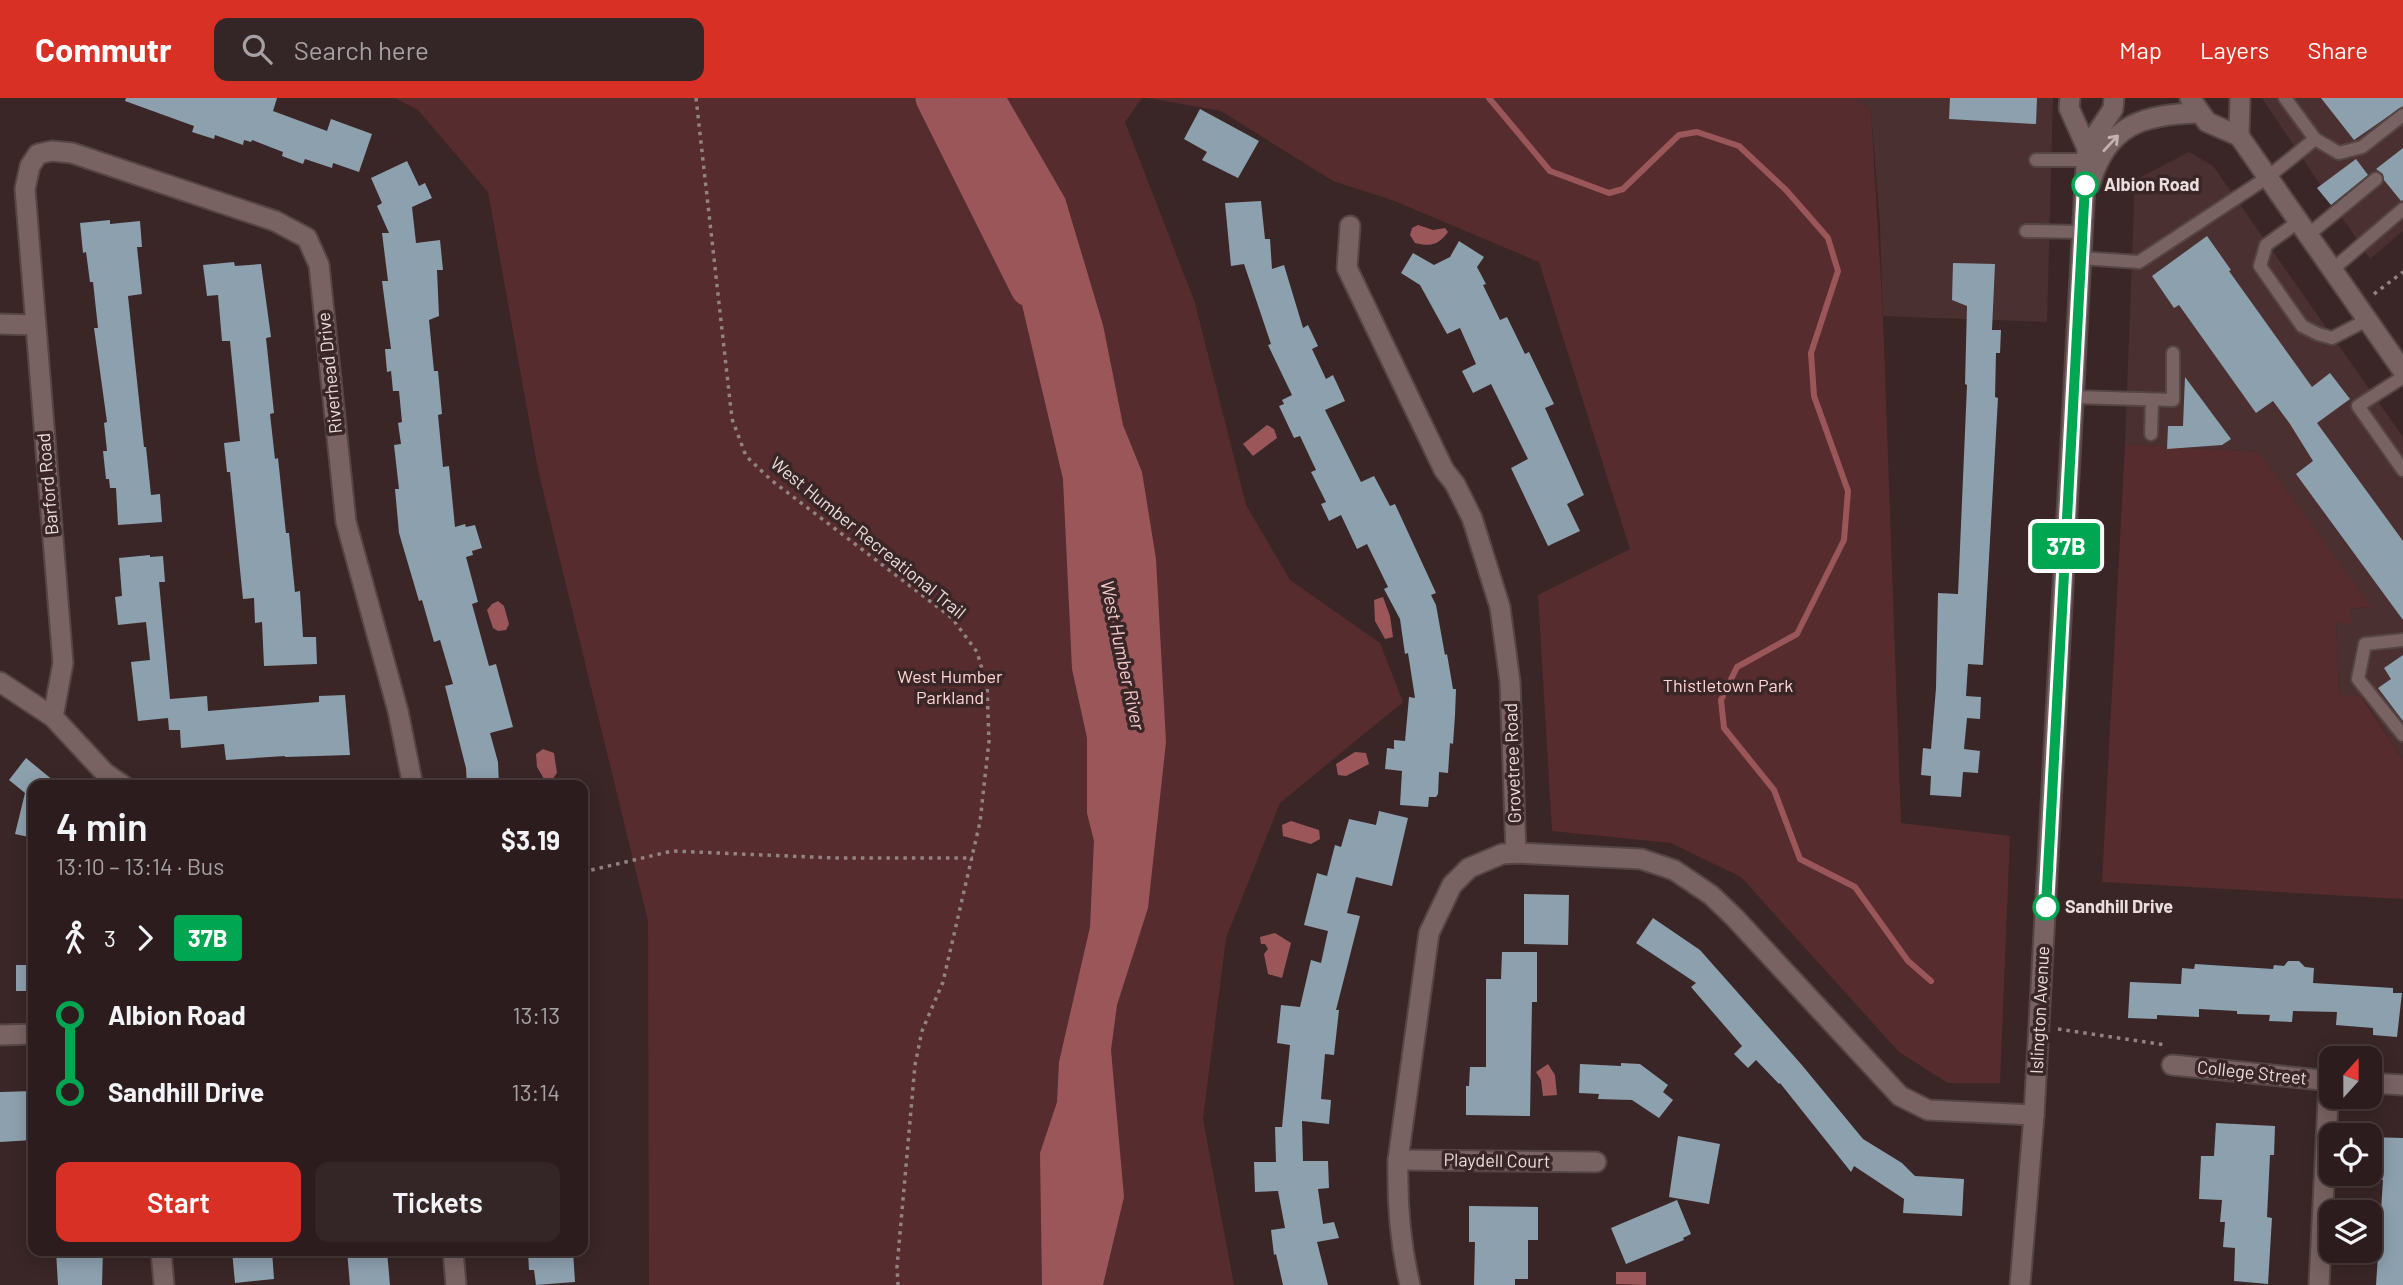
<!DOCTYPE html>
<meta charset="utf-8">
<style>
:root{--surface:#2c1c1d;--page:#342526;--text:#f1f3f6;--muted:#a6a1a4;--line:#483a3b;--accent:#d93025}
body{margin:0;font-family:Barlow,sans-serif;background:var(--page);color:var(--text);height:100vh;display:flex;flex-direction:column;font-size:26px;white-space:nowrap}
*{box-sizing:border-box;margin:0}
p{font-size:23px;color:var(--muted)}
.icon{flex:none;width:38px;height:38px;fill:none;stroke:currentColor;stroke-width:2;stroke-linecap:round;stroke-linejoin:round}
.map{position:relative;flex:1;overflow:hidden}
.details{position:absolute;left:28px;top:682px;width:560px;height:476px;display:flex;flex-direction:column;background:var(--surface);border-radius:14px;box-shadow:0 4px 18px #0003,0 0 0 2px var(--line)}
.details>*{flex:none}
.badge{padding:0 14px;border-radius:5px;font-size:24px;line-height:46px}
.needle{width:46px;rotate:21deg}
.controls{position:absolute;left:2319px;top:948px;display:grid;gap:14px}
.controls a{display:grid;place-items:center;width:63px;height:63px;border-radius:14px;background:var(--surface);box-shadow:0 4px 18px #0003,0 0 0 2px var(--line);font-size:35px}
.map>.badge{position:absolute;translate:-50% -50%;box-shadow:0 0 0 4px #fff}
.legs{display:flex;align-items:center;gap:10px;height:77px;padding:0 28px;font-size:23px}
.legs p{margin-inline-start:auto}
.overview{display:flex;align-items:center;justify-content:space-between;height:119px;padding:0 28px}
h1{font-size:38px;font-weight:600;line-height:52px}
.cta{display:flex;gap:14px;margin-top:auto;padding:14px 28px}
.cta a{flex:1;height:80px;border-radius:14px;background:var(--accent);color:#fff;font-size:28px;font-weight:600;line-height:80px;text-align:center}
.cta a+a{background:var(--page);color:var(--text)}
ul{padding:0 28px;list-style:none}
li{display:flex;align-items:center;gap:24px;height:77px;font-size:26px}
li i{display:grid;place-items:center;width:10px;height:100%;margin:0 9px;background:currentColor}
li i::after{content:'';width:18px;height:18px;margin:-9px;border:5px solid;border-radius:50%;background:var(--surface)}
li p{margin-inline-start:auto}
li:first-child i{background:linear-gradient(#0000 50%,currentColor 0)}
li:last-child i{background:linear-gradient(currentColor 50%,#0000 0)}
header{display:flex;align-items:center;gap:42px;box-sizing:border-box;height:98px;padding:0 35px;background:var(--accent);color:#fff}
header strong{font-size:33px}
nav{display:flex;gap:38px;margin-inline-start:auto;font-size:24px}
.search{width:490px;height:63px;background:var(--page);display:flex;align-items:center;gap:18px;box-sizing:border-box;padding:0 24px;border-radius:14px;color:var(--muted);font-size:26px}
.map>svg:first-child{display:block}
</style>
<header>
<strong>Commutr</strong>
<div class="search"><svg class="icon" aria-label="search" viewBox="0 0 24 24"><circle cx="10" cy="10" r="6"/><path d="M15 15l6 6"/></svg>Search here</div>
<nav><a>Map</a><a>Layers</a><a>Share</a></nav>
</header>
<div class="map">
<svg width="2403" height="1187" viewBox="0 0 2403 1187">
<rect width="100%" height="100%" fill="#3a2627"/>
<g fill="#4b3031">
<polygon points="1853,0 2053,0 2047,224 1883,218 1880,127 1871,13"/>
<polygon points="2262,0 2403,0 2403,133 2370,161"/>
<polygon points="2189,54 2213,68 2403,339 2403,662 2362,598 2339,598 2336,524 2350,511 2370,509 2259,354 2125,346 2135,82"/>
</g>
<g fill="#562c2e">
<polygon points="395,0 1142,0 1125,24 1195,205 1246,407 1290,482 1380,545 1403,604 1280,705 1226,840 1203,1021 1234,1187 649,1187 648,823 538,372 488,94 418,12"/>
<polygon points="1147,0 1853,0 1871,13 1883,218 1901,725 2010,738 2000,985 1948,985 1899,954 1741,779 1671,745 1552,733 1538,497 1630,451 1539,164 1392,102 1333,83 1221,13"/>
<polygon points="2125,346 2259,354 2371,509 2350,511 2351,526 2336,524 2339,597 2361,598 2403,662 2403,801 2102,784"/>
</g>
<g fill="#9b565a">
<polygon points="921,0 1007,0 1065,100 1103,227 1123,327 1142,374 1156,461 1166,644 1148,810 1117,907 1111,952 1124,1099 1103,1187 1042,1187 1040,1055 1057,1004 1059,964 1090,829 1094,743 1087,715 1087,640 1072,571 1063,381 999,109"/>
<path d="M1418 127 1433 132 1445 130 1448 134C1439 147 1430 149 1415 145L1410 137 1412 130Z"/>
<polygon points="1267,327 1274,331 1277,340 1253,358 1243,346"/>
<polygon points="1383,499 1390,518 1393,539 1385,541 1375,523 1374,502"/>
<polygon points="498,503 504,508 509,526 506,532 498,533 493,530 487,512 492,506"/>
<polygon points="543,651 554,655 557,675 552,682 544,681 537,669 536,656"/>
<polygon points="1355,654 1366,655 1369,666 1346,678 1338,677 1336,666"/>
<polygon points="1291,723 1319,732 1320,741 1311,746 1283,738 1282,727"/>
<polygon points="1275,835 1291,845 1282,880 1268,876 1264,856 1268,851 1265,846 1261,846 1260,839"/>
<polygon points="1548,966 1555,977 1557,997 1543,998 1541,982 1536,974"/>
<polygon points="1616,1174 1646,1174 1646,1187 1616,1186"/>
</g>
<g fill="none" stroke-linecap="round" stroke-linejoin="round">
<polyline stroke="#9b565a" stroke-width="6" points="1489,0 1550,73 1609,95 1623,91 1679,37 1697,34 1739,48 1786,92 1828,140 1838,173 1811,255 1814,298 1848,393 1844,442 1797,536 1737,569 1721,602 1724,630 1774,692 1800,761 1855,789 1908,863 1931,883"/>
<polyline stroke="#9b565a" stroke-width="37" points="934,0 1029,190"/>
</g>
<g fill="#8da0ae">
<polygon points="126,0 277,0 273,13 327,33 331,21 372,36 359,74 333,65 332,70 305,61 303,66 282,58 283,54 252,42 251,44 244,42 243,47 215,37 214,41 192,34 194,28 125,3"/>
<polygon points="1950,0 2037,0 2036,26 1949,21"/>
<polygon points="2321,0 2403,0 2403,8 2354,42"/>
<polygon points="1200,11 1259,43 1238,80 1202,62 1207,54 1184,41"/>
<polygon points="2403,50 2403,102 2401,103 2384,82 2383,76 2376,71"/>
<polygon points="2356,61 2368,77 2331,107 2317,90"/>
<polygon points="407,63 419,88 425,85 432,100 412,109 416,145 440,142 443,172 437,172 439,218 429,222 434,273 438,273 442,316 438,317 443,369 449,368 455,429 465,426 466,429 475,427 482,450 472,453 473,457 466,459 478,504 472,506 489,568 496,566 513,629 490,635 498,664 499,688 467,688 466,670 445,588 453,586 440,542 434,544 422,502 419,503 399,435 395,391 399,391 394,347 401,346 398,325 402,324 399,293 393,293 391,273 387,274 385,251 391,251 382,183 388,183 382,135 389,135 377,108 382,105 371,80"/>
<polygon points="1261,103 1265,141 1270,141 1272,171 1284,167 1303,230 1308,227 1318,248 1312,251 1326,281 1333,277 1345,303 1325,312 1361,384 1374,378 1390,408 1395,406 1436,495 1431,497 1436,507 1445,557 1447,556 1453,591 1456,591 1455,617 1453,646 1450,645 1448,675 1439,674 1438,696 1436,699 1429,699 1428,709 1400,707 1402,673 1385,671 1387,650 1394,651 1394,642 1405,643 1409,599 1415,600 1408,555 1405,556 1400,521 1384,491 1388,489 1367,446 1357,451 1341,417 1329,423 1321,406 1326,404 1311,374 1316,372 1300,338 1294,340 1279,308 1284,306 1282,302 1292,297 1268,247 1271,246 1244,166 1231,168 1225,105"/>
<polygon points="110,122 110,126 140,123 142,149 137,149 142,196 128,198 144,349 146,349 151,397 160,396 162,424 118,427 116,390 110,390 109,381 106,381 103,353 107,353 104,325 107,324 94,230 98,230 93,184 90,184 86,154 83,155 80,125"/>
<polygon points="2207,138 2231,172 2229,173 2312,289 2330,275 2350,301 2317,325 2403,443 2403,522 2296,376 2313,363 2290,326 2273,303 2256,315 2179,207 2174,210 2152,178"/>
<polygon points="1459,143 1484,159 1477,169 1486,186 1483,187 1500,222 1507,219 1525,256 1529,254 1554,306 1545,310 1584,397 1567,406 1580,433 1548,448 1511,370 1528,361 1491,286 1473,295 1462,273 1476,266 1460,230 1447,236 1420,187 1401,175 1413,155 1434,167 1450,159"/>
<polygon points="234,164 235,168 261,166 271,239 266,240 274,315 270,316 275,361 278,360 286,435 289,435 295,494 300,493 303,539 316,539 317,566 264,568 262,524 255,525 254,500 243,501 230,374 227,374 224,345 240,343 230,243 222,243 218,197 207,198 203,167"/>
<polygon points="1953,165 1995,166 1992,232 2001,232 2000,255 1996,255 1995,299 1998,300 1983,567 1968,566 1966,598 1981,599 1980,621 1967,620 1964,651 1980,653 1978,675 1963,674 1961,699 1930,697 1931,678 1921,677 1923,650 1931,651 1936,590 1938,495 1958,496 1967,287 1965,286 1967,208 1952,202"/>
<polygon points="2185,279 2231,341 2222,347 2167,351 2168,328 2183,328"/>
<polygon points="150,457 150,459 163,458 165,484 159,484 170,601 207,598 208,613 319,604 319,598 345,597 350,657 285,659 285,658 226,662 224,646 181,650 180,632 169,632 168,620 138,623 131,564 150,562 146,524 118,527 115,499 122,498 119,460"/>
<polygon points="2403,557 2403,623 2378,590 2391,581 2384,570"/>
<polygon points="26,660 60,688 33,688 33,740 15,736 25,695 9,682"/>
<polygon points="1379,713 1408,720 1392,788 1356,779 1347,815 1360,818 1336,912 1339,912 1334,957 1325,956 1321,1001 1331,1002 1329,1026 1302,1023 1303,1063 1328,1063 1329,1090 1318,1091 1323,1126 1334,1124 1339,1140 1317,1144 1328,1187 1283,1187 1276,1156 1274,1157 1271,1132 1285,1130 1278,1093 1255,1094 1254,1064 1276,1064 1275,1029 1282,1029 1290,947 1277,945 1281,907 1300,909 1311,862 1321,865 1328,833 1304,827 1317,775 1327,778 1335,747 1341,749 1349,721 1376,727"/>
<polygon points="1524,796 1569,797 1568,847 1524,846"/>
<polygon points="1653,820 1700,852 1801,966 1863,1041 1902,1065 1915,1078 1964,1081 1962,1118 1903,1115 1904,1101 1854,1068 1851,1074 1780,985 1779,986 1756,962 1748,970 1734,956 1742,948 1691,889 1696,885 1636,845"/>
<polygon points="1502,854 1537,854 1537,904 1532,904 1530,1018 1466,1017 1466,988 1469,988 1470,969 1486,969 1486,881 1501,881"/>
<polygon points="2288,863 2299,863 2305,869 2314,870 2313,885 2393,890 2393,895 2402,895 2397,939 2373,937 2373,930 2336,927 2337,914 2293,913 2292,924 2269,923 2270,917 2237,916 2237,913 2199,911 2199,919 2157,917 2157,921 2128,920 2130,884 2181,886 2182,870 2194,871 2195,866 2273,871 2274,867 2284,868"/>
<rect x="16" y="867" width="17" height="26"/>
<polygon points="1621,965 1640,966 1668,987 1663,994 1673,1002 1659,1020 1632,1002 1598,1001 1599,996 1579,995 1580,966 1621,968"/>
<polygon points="33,993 33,1042 0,1044 0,994"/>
<polygon points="2216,1025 2275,1028 2274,1057 2270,1057 2267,1119 2272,1120 2268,1186 2234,1183 2235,1150 2223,1149 2225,1124 2220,1124 2222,1102 2199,1101 2201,1058 2214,1058"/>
<polygon points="1678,1038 1720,1046 1709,1106 1669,1099"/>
<polygon points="2370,1039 2403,1040 2403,1187 2376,1187 2383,1082 2370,1082"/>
<polygon points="1677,1102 1691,1136 1683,1140 1684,1142 1626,1166 1611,1130"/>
<polygon points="1469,1108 1538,1109 1538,1142 1528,1142 1528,1181 1515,1181 1515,1187 1474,1187 1475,1144 1469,1144"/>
<polygon points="56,1153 103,1153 102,1187 58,1187"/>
<polygon points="232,1153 272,1153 274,1181 235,1185"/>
<polygon points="347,1153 387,1153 390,1187 350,1187"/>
<polygon points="573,1153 575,1184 536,1187 534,1172 529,1172 528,1154"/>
</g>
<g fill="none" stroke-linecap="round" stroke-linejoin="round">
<g stroke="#554545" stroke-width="16">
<g id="service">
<polyline points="2315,41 2339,55 2362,49 2403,17"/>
<polyline points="2036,62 2086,62"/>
<polyline points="2298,124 2266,147 2260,168 2302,228 2318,236 2332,240 2367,222"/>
<polyline points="2026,133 2083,134"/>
<polyline points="2308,137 2376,81"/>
<polyline points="2081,160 2139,164 2268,79 2315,41 2285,0"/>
<polyline points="2332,172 2403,111"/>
<polyline points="2403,279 2358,308 2403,372"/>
<polyline points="2074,299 2173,302 2173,255"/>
<polyline points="2151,336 2152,302"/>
<polyline points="2403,542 2365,546 2358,581 2403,637"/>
</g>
</g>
<g stroke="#554545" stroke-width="23">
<g id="minor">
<polyline points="1350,128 1347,170 1444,372 1455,386 1472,420 1500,509 1510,584 1516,755"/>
<polyline points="0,226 35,227"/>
<polyline points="0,584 53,619"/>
<polyline points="124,688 105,675 53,619 63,565 25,91 30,68 38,56 52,53 72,55 275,123 307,140 319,167 346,424 398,613 413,688"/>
<polyline points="0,937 33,936"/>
<polyline points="2172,967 2331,983"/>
<polyline points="2370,985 2403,987"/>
<polyline points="1398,1062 1596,1064"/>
<polyline points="161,1153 164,1187"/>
<polyline points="453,1153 456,1187"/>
<path d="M1410 1187C1400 1146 1397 1104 1398 1062L1429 835 1452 787 1469 770 1502 756 1516 755 1641 761 1674 772 1711 797 1735 820 1900 998 1928 1012 2034 1017"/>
<polyline points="2319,1187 2329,983"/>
</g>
</g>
<g stroke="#554545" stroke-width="23">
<g id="secondary">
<polyline points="2190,0 2207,24 2239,38 2403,273"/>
<polyline points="2239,38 2240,0"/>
<polyline points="2087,50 2113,11 2114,0"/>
<path d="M2090 86C2107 26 2144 16 2200 15"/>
<polyline points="2020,1187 2034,1017 2087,50 2069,10 2070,0"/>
</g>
</g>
<g stroke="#928282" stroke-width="3.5" stroke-dasharray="3.5 5" stroke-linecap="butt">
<polyline points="696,0 732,321 746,358 771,382 952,520 977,554 987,588 989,643 980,724 943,884 922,933 915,967 897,1169 898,1187"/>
<polyline points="2374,196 2403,174"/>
<polyline points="583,774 672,753 834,760 973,760"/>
<polyline points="2058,931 2165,947"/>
</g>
<use href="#service" stroke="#796262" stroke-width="12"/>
<use href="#minor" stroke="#796262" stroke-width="19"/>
<use href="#secondary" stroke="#796262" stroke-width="19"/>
</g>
<defs><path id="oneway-shaft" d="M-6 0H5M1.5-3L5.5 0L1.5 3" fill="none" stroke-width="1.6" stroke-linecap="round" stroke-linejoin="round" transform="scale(1.75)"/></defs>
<use stroke="#c2b2b2" href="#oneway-shaft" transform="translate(2111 45) rotate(-47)"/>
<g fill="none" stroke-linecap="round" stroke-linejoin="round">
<g stroke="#fff" stroke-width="16">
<polyline id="line-1" points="2046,809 2085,87"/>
</g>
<use href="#line-1" stroke="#00a651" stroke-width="10"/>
</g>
<g fill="#fff" stroke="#00a651" stroke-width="3.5">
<circle cx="2085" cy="87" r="12"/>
<circle cx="2046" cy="809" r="12"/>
</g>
<g text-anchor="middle" stroke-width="7" stroke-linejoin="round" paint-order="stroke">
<g font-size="18" font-weight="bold" fill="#eadddd" stroke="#3a2627" text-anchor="start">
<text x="2104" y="93">Albion Road</text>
<text x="2065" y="815">Sandhill Drive</text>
</g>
<g font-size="18" fill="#eadddd" stroke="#3a2627">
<text transform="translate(330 275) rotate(-96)" y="6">Riverhead Drive</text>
<text transform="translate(48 386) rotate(-95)" y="6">Barford Road</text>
<text transform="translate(868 440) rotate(39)" y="6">West Humber Recreational Trail</text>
<text transform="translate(1513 665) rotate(-92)" y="6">Grovetree Road</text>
<text transform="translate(2040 912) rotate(-87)" y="6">Islington Avenue</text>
<text transform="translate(2252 975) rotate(6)" y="6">College Street</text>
<text transform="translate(1497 1063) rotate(1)" y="6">Playdell Court</text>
</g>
<g font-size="18" fill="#ffd4d4" stroke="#3a2627">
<text x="950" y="585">West Humber<tspan x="950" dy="21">Parkland</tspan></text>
<text x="1728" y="594">Thistletown Park</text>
</g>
<g font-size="19" font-style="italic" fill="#f3c9c9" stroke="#3a2627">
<text transform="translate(1123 557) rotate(78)" y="7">West Humber River</text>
</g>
</g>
</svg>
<div class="controls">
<a><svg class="needle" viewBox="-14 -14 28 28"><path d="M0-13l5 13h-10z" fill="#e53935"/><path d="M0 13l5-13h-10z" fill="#a6a1a4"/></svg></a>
<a><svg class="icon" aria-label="locate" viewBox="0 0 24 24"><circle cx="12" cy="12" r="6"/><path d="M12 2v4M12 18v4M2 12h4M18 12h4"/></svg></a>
<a><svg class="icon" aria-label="layers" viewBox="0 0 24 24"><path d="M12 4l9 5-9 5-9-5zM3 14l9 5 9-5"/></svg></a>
</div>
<b class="badge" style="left:2066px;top:448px;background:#00a651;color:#fff">37B</b>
<section class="details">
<div class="overview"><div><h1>4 min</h1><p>13:10 – 13:14 · Bus</p></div><b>$3.19</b></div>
<div class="legs"><svg class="icon" aria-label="walk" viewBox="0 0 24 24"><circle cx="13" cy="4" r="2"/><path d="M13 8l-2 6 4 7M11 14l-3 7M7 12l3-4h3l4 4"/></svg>3<svg class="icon" aria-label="forward" viewBox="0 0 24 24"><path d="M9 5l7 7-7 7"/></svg><b class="badge" style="background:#00a651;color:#fff">37B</b></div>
<ul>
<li><i style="color:#00a651"></i><b>Albion Road</b><p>13:13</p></li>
<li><i style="color:#00a651"></i><b>Sandhill Drive</b><p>13:14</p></li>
</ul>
<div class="cta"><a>Start</a><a>Tickets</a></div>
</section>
</div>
